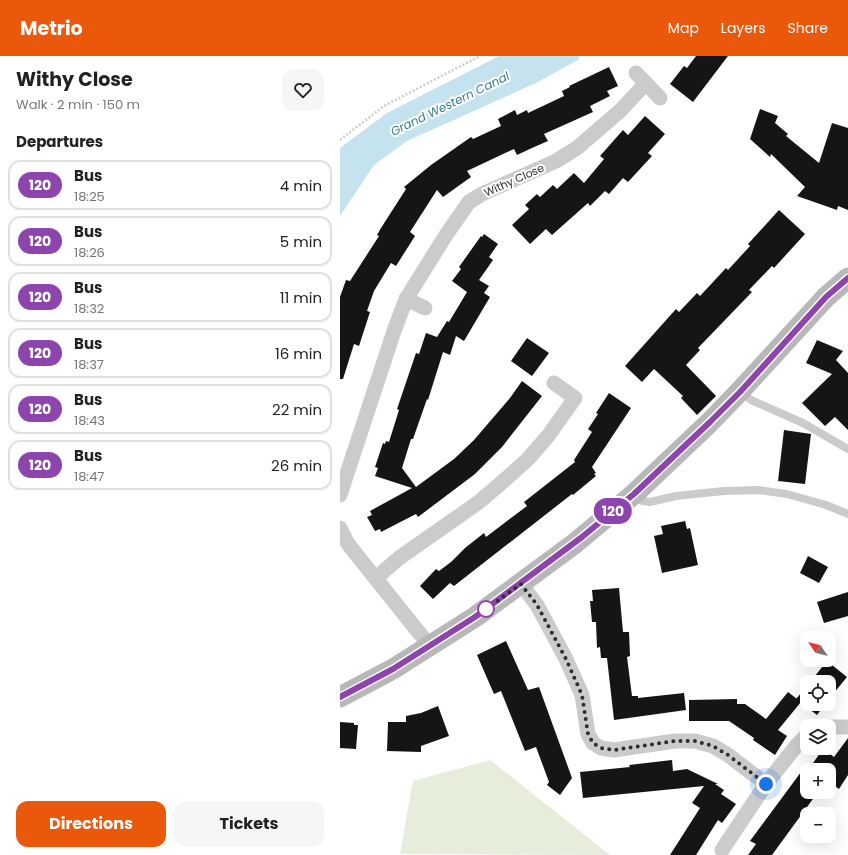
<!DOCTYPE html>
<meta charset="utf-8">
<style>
:root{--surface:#fff;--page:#f6f6f6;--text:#222;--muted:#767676;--line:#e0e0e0;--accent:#ea580c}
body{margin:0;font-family:Poppins,sans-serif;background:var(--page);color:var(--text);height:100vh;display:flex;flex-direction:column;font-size:15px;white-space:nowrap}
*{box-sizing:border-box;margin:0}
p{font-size:13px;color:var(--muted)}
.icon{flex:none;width:22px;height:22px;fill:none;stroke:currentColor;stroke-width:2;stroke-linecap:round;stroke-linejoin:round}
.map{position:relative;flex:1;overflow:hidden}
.drawer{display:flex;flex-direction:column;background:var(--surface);width:340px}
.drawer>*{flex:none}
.badge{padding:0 8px;border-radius:13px;font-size:14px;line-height:26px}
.needle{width:26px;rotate:305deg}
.fabs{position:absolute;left:460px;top:575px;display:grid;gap:8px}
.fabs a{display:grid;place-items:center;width:36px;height:36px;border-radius:8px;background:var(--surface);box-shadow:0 4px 16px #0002;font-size:20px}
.you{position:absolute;width:20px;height:20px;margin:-10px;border:3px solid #fff;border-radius:50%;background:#1a73e8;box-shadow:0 0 0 6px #1a73e833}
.map>.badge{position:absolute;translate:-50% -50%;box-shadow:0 0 0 2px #fff}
h2{padding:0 16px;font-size:15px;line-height:36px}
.round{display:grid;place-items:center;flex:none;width:42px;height:42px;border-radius:12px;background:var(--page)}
.headline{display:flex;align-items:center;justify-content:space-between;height:68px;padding:0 16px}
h1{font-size:19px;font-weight:700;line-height:30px}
.primary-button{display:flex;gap:8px;margin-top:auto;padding:8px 16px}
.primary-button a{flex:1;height:46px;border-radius:12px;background:var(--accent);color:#fff;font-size:16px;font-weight:700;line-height:46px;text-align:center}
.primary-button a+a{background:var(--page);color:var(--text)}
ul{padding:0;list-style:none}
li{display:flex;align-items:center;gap:12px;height:50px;margin:0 8px 6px;padding:0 8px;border:2px solid var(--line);border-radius:12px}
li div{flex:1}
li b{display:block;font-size:15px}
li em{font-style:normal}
li .badge{min-width:44px;font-weight:700;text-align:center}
header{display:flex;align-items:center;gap:24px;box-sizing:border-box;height:56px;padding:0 20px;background:var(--accent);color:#fff}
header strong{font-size:19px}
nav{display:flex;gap:22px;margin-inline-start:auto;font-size:14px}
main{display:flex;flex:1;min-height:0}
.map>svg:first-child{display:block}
</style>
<header>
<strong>Metrio</strong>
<nav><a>Map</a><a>Layers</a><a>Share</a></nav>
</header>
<main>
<section class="drawer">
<div class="headline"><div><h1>Withy Close</h1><p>Walk · 2 min · 150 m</p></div><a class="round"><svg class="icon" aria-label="heart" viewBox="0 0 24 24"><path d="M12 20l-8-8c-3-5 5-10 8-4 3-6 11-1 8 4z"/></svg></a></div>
<h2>Departures</h2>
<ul>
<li><span class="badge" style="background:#8e44ad;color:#fff">120</span><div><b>Bus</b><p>18:25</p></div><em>4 min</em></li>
<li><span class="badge" style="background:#8e44ad;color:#fff">120</span><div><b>Bus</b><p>18:26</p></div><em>5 min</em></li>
<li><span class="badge" style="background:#8e44ad;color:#fff">120</span><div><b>Bus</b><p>18:32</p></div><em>11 min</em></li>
<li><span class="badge" style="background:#8e44ad;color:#fff">120</span><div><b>Bus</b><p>18:37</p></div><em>16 min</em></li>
<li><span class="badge" style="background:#8e44ad;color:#fff">120</span><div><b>Bus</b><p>18:43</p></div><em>22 min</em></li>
<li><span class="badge" style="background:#8e44ad;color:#fff">120</span><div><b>Bus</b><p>18:47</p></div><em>26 min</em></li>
</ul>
<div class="primary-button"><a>Directions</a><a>Tickets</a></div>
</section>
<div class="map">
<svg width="508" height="799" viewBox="0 0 508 799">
<rect width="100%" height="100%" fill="#fff"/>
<polygon fill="#e6edda" points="150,704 155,708 270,799 60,798 73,725"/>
<polygon fill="#c5e3ef" points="159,0 240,0 238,4 196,27 67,85 34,109 0,160 0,92 47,57"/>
<g fill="#151515">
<polygon points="356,0 388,0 353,46 330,28 344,10 347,12"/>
<polygon points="269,11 278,30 267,35 270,40 250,50 253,56 204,78 208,85 192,92 177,99 174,93 127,115 131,121 103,141 97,134 70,176 75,180 56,210 51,207 34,235 27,255 30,256 19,290 14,288 3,323 0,323 0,241 6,224 10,225 39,180 37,179 41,172 66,133 64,131 91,109 131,81 133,83 161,70 158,63 175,54 177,59 187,54 188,57 224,40 222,35 230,31 229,30"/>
<polygon points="420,53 438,60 435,67 448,78 446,80 479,107 492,67 508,72 508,154 498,150 497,154 457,140 465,131 431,98 430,101 410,83"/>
<polygon points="305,60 325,78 308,97 312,100 288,126 283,122 269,138 265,135 250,150 248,147 212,179 206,173 190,188 172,169 189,153 185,149 197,138 200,141 213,129 217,133 234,117 244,127 264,103 260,100 283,74 288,79"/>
<polygon points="439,154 465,178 434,212 432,210 409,234 412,236 358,292 360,294 346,309 376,340 357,359 341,342 343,340 314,313 302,326 285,310 336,253 339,256 357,237 360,240 386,212 388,214 410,190 408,188"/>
<polygon points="144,178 158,188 149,201 153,204 139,224 149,230 144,237 150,241 124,285 116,280 110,299 103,296 88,344 87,343 73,383 71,383 62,412 76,431 114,403 134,384 170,342 182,325 202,340 162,391 135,418 78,461 76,458 41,476 40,473 35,475 27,461 32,459 30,455 72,432 35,420 38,412 35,411 43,387 45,388 46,385 49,386 59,354 57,353 76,297 79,298 86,277 97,281 107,265 109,266 127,236 112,225 121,213 119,211 141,180 142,181"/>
<polygon points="187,282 209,297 192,320 171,305"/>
<polygon points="477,284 503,295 496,304 508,317 508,374 495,361 485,370 462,347 492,318 466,307"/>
<polygon points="269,337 291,352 252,411 256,417 254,418 256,420 233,439 232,438 114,530 110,527 93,543 80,530 96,513 99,515 111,506 125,492 144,477 146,481 187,450 184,446 235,406 234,404 252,376 248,373 258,358 256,357"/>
<polygon points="444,374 471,378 465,428 438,425"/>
<polygon points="345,465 347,473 350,472 358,509 322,517 314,480 323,478 321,470"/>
<polygon points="468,500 488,511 479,527 460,517"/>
<polygon points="279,532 283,576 289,576 290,600 287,601 292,640 298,640 298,642 344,637 346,654 274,664 267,602 261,602 260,591 257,592 256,566 252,566 250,545 253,545 252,534"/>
<polygon points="508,536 508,560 484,567 477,546"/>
<polygon points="166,585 188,634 199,631 232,722 220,739 207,729 209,726 196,691 185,695 161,635 154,638 137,599"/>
<polygon points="487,605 507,621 489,643 489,626 470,626"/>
<polygon points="467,630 467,648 485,648 477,659 456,643"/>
<polygon points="448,636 461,646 438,674 447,680 435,699 413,684 414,682 389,665 349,665 349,644 397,643 397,648 405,648 426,663"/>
<polygon points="98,650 109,680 81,690 81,696 47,695 48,666 66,666 66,660 81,657"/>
<polygon points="0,666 14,667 14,669 18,669 16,693 0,692"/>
<polygon points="508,682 508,719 499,733 489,726 489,714 468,714 483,693 494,701"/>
<polygon points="332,704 333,715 347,713 378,728 375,728 384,734 381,738 396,748 382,767 378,764 356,799 330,799 360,752 352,747 364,730 243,742 240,716 290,711 289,709"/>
<polygon points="464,712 467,714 467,736 478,736 432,799 408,799 416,788 410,785"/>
</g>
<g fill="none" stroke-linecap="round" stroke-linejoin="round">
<polyline stroke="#cbcbcb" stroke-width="2.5" stroke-dasharray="2 2" stroke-linecap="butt" points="0,84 44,50 140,0"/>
<g stroke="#cbcbcb" stroke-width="8">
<polyline points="401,336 411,344 463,367 508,393"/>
<polyline points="294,438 302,445 310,446 336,440 384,435 418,434 447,438 486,449 508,458"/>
</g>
<g stroke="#cbcbcb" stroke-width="15">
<polyline points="296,17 320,42"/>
<polyline points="66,243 85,252"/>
<polyline points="0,439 54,275 66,243 106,179 129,146 142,138 216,105 237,92 281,54 306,27"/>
<polyline points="0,472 8,488 89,589"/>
<polyline points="36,522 59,502 139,446 167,422 188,403 208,380 235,342 214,327"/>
<polyline points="181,528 197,549 226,603 242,639 248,678 253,687 261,692 274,694 335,685 355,685 373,690 388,699 426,728 457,689 467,679"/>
<polyline points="489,671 508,671"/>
<polyline points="382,794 426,728"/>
</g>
<polyline stroke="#b8b8b8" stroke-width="21" points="0,641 53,613 135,561 234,488 294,438 369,367 400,335 486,241 508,222"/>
</g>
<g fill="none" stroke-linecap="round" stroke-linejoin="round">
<g stroke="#fff" stroke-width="9">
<polyline id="line" points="0,641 53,613 135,561 242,481 294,438 370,366 400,336 486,241 508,222"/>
</g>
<use href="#line" stroke="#8e44ad" stroke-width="6"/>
<polyline stroke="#2e2e2e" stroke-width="4" stroke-dasharray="0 7.2" points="146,553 181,528 197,549 226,603 242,639 248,678 253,687 261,692 274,694 335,685 355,685 373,690 388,699 426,728"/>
</g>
<circle fill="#fff" stroke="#8e44ad" stroke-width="2" cx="146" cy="553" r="8"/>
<g text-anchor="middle" stroke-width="4" stroke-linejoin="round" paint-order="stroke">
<g font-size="11" fill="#2e2e2e" stroke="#fff">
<text transform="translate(174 124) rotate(-24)" y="4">Withy Close</text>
</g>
<g font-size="12" font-style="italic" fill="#357c97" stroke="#fff">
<text transform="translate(110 48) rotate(-26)" y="4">Grand Western Canal</text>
</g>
</g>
</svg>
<div class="fabs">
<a><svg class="needle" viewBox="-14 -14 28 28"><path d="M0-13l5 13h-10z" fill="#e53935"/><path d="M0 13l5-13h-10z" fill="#767676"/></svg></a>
<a><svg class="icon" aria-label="locate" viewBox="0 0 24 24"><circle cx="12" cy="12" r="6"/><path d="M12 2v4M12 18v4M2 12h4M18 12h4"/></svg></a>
<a><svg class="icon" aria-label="layers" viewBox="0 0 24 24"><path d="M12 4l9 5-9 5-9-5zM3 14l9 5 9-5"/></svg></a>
<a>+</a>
<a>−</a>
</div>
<div class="you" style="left:426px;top:728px"></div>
<b class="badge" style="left:273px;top:455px;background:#8e44ad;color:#fff">120</b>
</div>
</main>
